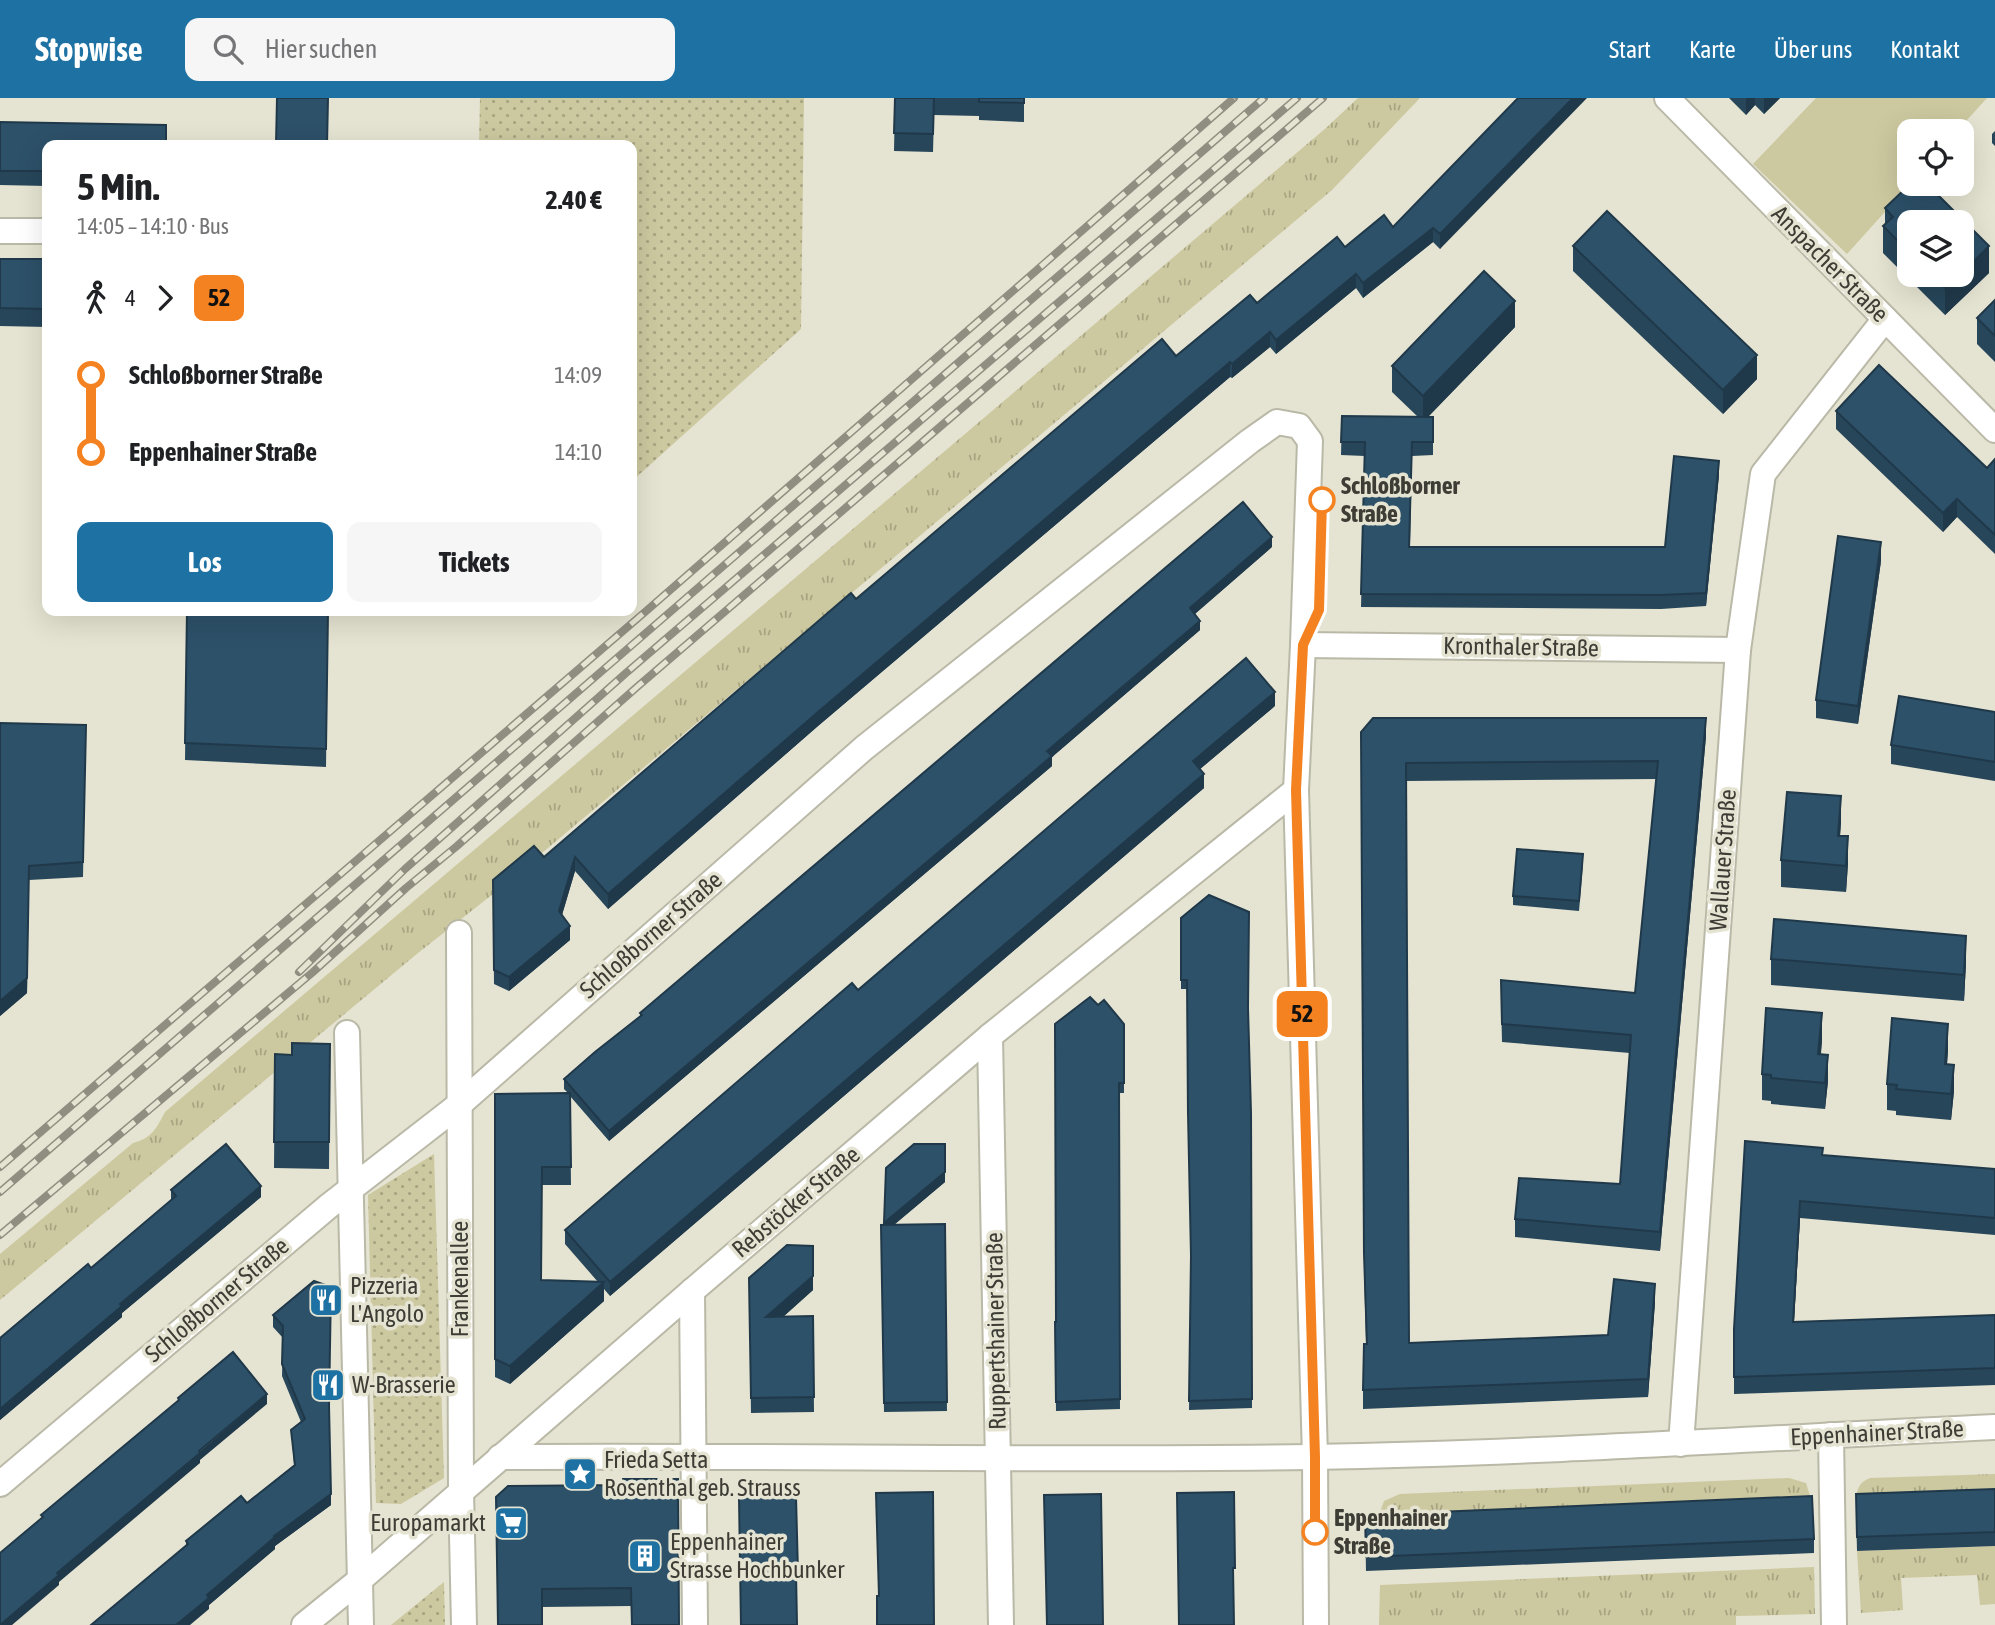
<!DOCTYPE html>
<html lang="de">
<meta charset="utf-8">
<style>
:root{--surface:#fff;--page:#f6f6f6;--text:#202124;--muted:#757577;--accent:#1e72a3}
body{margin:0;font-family:"Asap Condensed",sans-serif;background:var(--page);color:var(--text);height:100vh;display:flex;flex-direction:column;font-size:26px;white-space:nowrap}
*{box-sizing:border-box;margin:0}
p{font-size:23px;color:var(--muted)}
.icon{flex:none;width:38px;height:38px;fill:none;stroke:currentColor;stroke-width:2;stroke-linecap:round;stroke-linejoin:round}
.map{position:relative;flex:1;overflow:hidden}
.details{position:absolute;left:42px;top:42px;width:595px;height:476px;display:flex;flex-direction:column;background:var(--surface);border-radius:14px;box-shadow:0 7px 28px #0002}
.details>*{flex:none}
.badge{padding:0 14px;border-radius:10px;font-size:24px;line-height:46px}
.fabs{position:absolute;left:1897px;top:21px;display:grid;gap:14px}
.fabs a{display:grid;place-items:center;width:77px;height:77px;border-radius:14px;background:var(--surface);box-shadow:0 7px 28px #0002;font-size:35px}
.map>.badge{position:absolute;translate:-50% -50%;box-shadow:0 0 0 4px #fff}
.legs{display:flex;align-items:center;gap:10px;height:77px;padding:0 35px;font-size:23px}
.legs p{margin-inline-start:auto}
.head{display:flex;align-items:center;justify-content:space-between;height:119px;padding:0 35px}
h1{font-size:38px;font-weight:700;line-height:52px}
.action{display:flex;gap:14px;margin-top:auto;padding:14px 35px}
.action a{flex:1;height:80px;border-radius:14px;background:var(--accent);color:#fff;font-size:28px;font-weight:700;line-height:80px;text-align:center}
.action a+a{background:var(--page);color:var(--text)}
ul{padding:0 35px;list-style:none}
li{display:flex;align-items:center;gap:24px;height:77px;font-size:26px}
li i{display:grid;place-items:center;width:10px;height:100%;margin:0 9px;background:currentColor}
li i::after{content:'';width:18px;height:18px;margin:-9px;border:5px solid;border-radius:50%;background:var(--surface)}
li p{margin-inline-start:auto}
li:first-child i{background:linear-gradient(#0000 50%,currentColor 0)}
li:last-child i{background:linear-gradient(currentColor 50%,#0000 0)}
header{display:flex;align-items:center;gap:42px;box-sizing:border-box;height:98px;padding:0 35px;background:var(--accent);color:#fff}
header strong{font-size:33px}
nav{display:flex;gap:38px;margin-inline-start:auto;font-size:24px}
.search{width:490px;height:63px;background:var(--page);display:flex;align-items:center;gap:18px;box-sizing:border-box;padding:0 24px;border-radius:14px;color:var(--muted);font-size:26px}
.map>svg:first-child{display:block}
</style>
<header>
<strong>Stopwise</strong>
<div class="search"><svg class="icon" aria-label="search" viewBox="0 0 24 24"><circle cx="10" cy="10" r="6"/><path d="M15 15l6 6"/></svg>Hier suchen</div>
<nav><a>Start</a><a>Karte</a><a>Über uns</a><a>Kontakt</a></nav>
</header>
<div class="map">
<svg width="1995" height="1527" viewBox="0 0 1995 1527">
<defs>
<pattern id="grass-tufts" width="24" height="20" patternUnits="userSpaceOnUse" patternTransform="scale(1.75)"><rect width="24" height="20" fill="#ccc89f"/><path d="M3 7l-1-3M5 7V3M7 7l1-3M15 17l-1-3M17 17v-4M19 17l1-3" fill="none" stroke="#a7a482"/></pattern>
<pattern id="park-dots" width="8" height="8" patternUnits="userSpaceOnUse" patternTransform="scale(1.75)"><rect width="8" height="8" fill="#ccc89f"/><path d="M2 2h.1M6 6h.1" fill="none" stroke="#a7a482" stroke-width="1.8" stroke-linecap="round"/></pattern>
</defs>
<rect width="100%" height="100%" fill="#e5e3d1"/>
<g fill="url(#grass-tufts)">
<path d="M1358 0H1420L1332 92 493 796 418 855 0 1202V1156L133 1045C152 1040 156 1031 165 1014L1326 30Z"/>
<path d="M1995 1376V1405L1856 1410C1857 1396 1855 1386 1870 1380Z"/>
<polygon points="1789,1380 1806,1385 1811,1401 1379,1417 1384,1403 1400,1396"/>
<polygon points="1995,1448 1995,1506 1980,1507 1977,1477 1901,1480 1903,1512 1861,1515 1857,1453"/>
<polygon points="1814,1469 1815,1516 1736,1518 1736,1527 1379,1527 1380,1487"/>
</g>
<g fill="url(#park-dots)">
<polygon points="480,0 804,0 801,231 632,383 632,47 479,47"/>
<polygon points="434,1056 444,1380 401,1406 376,1405 368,1097"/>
<polygon points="444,1484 445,1527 391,1527"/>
</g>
<polygon fill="#ccc89f" points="1816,0 1987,0 1957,33 1909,33 1910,86 1847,156 1753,66"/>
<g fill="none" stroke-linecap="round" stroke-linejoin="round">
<g stroke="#bab9a7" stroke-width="28">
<g id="street">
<polyline points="1667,0 1995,332"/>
<polyline points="0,133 47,133"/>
<polyline points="1303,547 1738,552"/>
<polyline points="459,835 461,1392 464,1527"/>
<polyline points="347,935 361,1527"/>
<polyline points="990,938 1001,1527"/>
<polyline points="692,1193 695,1527"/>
<polyline points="1831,1337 1834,1527"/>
<polyline points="1681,1346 1738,552 1763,376 1885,221"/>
<path d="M500 1359C770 1357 1041 1363 1312 1359 1540 1355 1767 1340 1995 1329"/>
<polyline points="0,1386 330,1107 460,1006 864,650 1250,343 1277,324 1299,328 1310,343 1303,547 1296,692 1315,1359 1316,1527"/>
<polyline points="304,1527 361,1481 692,1193 990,938 1296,692"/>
</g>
</g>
<use href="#street" stroke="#fff" stroke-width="24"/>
<g stroke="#8f8e81" stroke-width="8">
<g id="rail">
<polyline points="299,874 405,771 626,575 1297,0"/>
<polyline points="0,1069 645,514 1234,0"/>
<polyline points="0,1094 1264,0"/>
<polyline points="0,1137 313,874 406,790 457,748 637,589 1323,0"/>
</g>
</g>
<use href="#rail" stroke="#e5e3d1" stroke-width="5" stroke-dasharray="16" stroke-linecap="butt"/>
</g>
<g fill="#27465a" fill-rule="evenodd">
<polygon points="895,0 1024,0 1024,24 979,22 979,18 934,17 933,54 894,53"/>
<polygon points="1518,0 1440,151 1433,144 1363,200 1356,190 1276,256 1270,249 1232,280 1230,279 818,628 608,811 575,773 562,817 570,842 509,893 494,886 493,782 544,759 856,501 1176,258 1345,149 1393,129"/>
<polygon points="1729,0 1780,0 1764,16 1755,7 1746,17"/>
<polygon points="0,24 47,47 47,88 0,87"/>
<polygon points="1995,33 1995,48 1992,45 1992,36"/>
<path d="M1910 86H1927L1989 148V175L1945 217 1883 155V128L1885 127V110ZM1909 124H1962V177H1909Z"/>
<polygon points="1573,148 1757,281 1723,316 1573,173"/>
<polygon points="0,161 47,161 47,229 0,228"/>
<polygon points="1995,202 1995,264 1977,246 1977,220"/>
<polygon points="1515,229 1428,319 1433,319 1433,357 1412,358 1410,449 1665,449 1719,377 1706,508 1661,511 1361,509 1365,358 1341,357 1342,318 1417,318 1392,294 1392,268"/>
<polygon points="1836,313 1987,370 1995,361 1995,456 1957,419 1943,434 1836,331"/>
<polygon points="1272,449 1195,516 1200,532 1052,659 1052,668 609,1043 570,998 571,1087 542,1087 541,1182 598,1184 565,1146 565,1132 858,892 1275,608 1200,671 1204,690 610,1198 604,1191 604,1203 510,1286 495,1279 495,996 568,995 564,991 564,981 640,919 640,915"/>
<polygon points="1881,463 1858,626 1816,620 1816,602"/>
<polygon points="187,513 328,513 326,669 185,662"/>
<polygon points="1995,614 1995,683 1891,666 1891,647"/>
<polygon points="0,625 86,627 83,779 29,782 27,895 0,918"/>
<polygon points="1361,634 1706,638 1660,1153 1515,1139 1515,1121 1620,1086 1630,955 1502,944 1501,900 1501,882 1635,895 1656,681 1406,683 1409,1245 1608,1237 1655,1204 1648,1299 1363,1311 1363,1292 1366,1246 1364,1173"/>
<polygon points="1841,724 1840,738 1848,765 1846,794 1781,789 1781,762"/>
<polygon points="1583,766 1579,813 1513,807 1513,798"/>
<polygon points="1181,820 1248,913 1251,1015 1252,1310 1189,1312 1191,1164 1187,891 1181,891"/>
<polygon points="1771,861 1966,864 1964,903 1771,887"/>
<polygon points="1098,907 1124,926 1124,995 1119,995 1120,1311 1056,1313 1055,1233"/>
<polygon points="1822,942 1821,956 1828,983 1825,1011 1771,1006 1771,1003 1762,1002 1762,976"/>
<polygon points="330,946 329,1071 274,1070 275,956 292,957"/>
<polygon points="1948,952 1947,966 1954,993 1951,1022 1896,1017 1896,1013 1887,1012 1887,986"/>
<polygon points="945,1046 945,1084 894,1127 945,1126 947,1313 884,1314 881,1127 884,1127"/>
<polygon points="1822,1057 1995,1071 1995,1137 1800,1120 1794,1224 1995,1217 1995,1287 1734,1296 1734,1231"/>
<polygon points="171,1092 261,1099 122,1215 122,1219 0,1322 0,1240 91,1170 171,1102"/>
<polygon points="749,1180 813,1192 783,1219 813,1218 814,1314 751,1315"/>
<polygon points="314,1183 329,1313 331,1407 275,1448 275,1451 209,1507 209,1511 186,1448 186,1443 247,1405 294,1367 291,1332 301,1324 282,1278 283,1240 273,1229 273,1217"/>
<polygon points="508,1388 679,1527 631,1508 542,1509"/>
<polygon points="1995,1391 1995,1448 1857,1453 1856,1410"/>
<polygon points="1365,1417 1814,1441 1814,1455 1366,1473"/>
</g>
<g fill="#20394a">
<polygon points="1573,0 1587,0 1440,151 1440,136"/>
<polygon points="1746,0 1755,0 1755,7 1746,17"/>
<polygon points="1764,0 1780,0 1764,16"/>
<polygon points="1433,130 1433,144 1363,200 1363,185"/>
<polygon points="1989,148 1989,175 1945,217 1945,190 1960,177 1962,177 1962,175"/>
<polygon points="1356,176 1356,190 1276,256 1276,242"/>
<polygon points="1515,203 1515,229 1423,324 1423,298"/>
<polygon points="1270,234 1270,249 1232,280 1232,266"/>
<polygon points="1757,257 1757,281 1723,316 1723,292"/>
<polygon points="1230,264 1230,279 818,628 608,811 608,796 818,614"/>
<polygon points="1719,363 1719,377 1706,508 1706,495"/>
<polygon points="1957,401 1957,419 1943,434 1943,415"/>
<polygon points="1272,439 1272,449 1190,520 1190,510"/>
<polygon points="1881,444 1881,463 1858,626 1858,608"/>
<polygon points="1200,523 1200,532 1052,659 1052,668 609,1043 609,1033 1047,653"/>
<polygon points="1275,594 1275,608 1193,677 1193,663"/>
<polygon points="1706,620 1706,638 1660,1153 1660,1134"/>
<polygon points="1204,676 1204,690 610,1198 610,1184"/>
<polygon points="1841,698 1841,724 1838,764 1838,738"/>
<polygon points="1848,738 1848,765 1846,794 1846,768"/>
<polygon points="575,759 575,773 559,827 559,813"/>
<polygon points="29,768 27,895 0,918 0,903"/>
<polygon points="570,828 570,842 509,893 509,879"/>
<polygon points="1966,838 1966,864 1964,903 1964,877"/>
<polygon points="1822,915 1822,942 1818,982 1818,956"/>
<polygon points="1948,926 1948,952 1945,992 1945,966"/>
<polygon points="1828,957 1828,983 1825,1011 1825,985"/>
<polygon points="1954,967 1954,993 1951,1022 1951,996"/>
<polygon points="945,1074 945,1084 884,1135 884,1125"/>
<polygon points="261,1088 261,1099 122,1215 122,1219 0,1322 0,1311 120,1206"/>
<polygon points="1800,1103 1800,1120 1793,1241 1793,1224"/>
<polygon points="813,1178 813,1192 766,1234 766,1219"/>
<polygon points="604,1184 604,1203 510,1286 510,1268"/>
<polygon points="1655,1186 1655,1204 1648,1299 1648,1281"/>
<polygon points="267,1296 267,1306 200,1362 200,1365 59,1484 59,1487 12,1527 0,1527 57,1475"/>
<polygon points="331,1396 331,1407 275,1448 275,1451 209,1507 209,1511 190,1527 176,1527 207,1497 274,1438"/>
</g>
<g fill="#2d5169" stroke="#20394a" stroke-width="2">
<polygon points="277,0 328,0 327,47 276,47"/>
<polygon points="895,0 934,0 933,36 894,35"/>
<polygon points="979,0 1024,0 1024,5 979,4"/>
<polygon points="1518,0 1573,0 1440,136 1433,130 1363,185 1356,176 1276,242 1270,234 1232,266 1230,264 818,614 608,796 575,759 559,813 570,828 509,879 494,872 493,782 534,748 544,759 851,495 856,501 1162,241 1176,258 1250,197 1257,205 1337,139 1345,149 1384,117 1393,129"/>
<polygon points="0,24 166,27 166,47 47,47 47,73 0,73"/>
<polygon points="1910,86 1927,86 1989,148 1962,175 1962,124 1909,124 1909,154 1883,128 1893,119 1885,110"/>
<polygon points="1607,113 1757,257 1723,292 1573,148"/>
<polygon points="0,161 47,161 47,211 0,210"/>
<polygon points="1484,173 1515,203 1423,298 1392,268"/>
<polygon points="1932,177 1960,177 1945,190"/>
<polygon points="1995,202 1995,238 1977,220"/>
<polygon points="1879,267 1987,370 1995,361 1995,437 1957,401 1943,415 1836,313"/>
<polygon points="1342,318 1433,319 1433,344 1412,344 1409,449 1665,449 1674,358 1719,363 1706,495 1661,497 1361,496 1365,344 1341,344"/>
<polygon points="1243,404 1272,439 1190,510 1200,523 1047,653 1052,658 609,1033 564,981 595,954 642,917 640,915"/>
<polygon points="1838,438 1881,444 1858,608 1816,602"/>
<polygon points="187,513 328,513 326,651 185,645"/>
<polygon points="1246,560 1275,594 1193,663 1204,676 610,1184 565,1132 852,885 858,892"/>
<polygon points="1899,598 1995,614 1995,664 1891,647"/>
<polygon points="1373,620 1706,620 1660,1134 1515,1121 1519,1080 1620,1086 1631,937 1502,926 1501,882 1635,895 1658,663 1406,665 1409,1245 1608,1237 1614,1181 1655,1186 1648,1281 1363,1292 1364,1246 1367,1246 1364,1155 1361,634"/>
<polygon points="0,625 86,627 83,764 29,768 27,880 0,903"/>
<polygon points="1787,694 1841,698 1838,738 1848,738 1846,768 1781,762"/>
<polygon points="1517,751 1583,756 1579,803 1513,798"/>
<polygon points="1209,797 1249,814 1248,910 1251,1015 1252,1301 1189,1303 1191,1158 1188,1015 1187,882 1181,882 1181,820"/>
<polygon points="1774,821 1966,838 1964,877 1771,861"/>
<polygon points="1090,899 1098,907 1104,902 1124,926 1124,985 1119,985 1120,1301 1056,1304 1055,1224 1056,1224 1055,926"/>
<polygon points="1766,910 1822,915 1818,956 1828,957 1825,985 1771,980 1771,977 1762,976"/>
<polygon points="1892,920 1948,926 1945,966 1954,967 1951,996 1896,991 1897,987 1887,986"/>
<polygon points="292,945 330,946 329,1044 274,1044 275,956 292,957"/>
<polygon points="570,995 571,1069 542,1069 541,1182 604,1184 510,1268 495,1261 495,996"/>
<polygon points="1745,1043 1823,1050 1822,1057 1995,1071 1995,1120 1800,1103 1793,1224 1995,1217 1995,1270 1734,1279 1734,1231"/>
<polygon points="226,1046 261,1088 120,1206 122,1208 0,1311 0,1240 88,1166 91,1170 176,1098 171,1092"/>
<polygon points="914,1046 945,1046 945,1074 884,1125 886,1070"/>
<polygon points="945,1126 947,1304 884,1305 881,1127"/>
<polygon points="787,1147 813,1148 813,1178 766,1219 813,1218 814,1299 751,1300 749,1180"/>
<polygon points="314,1183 331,1189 329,1308 331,1396 274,1438 275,1439 207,1497 209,1500 176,1527 91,1527 188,1446 186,1443 241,1398 247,1405 295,1367 291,1332 305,1321 282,1266 283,1228 273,1217"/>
<polygon points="233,1254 267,1296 199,1353 200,1355 57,1475 59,1477 0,1527 0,1455 43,1419 41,1417 179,1302 178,1300"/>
<polygon points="623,1381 678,1381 679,1527 632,1527 631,1490 542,1491 542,1527 498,1527 496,1399 508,1388 623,1387"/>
<polygon points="1995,1391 1995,1434 1857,1439 1856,1396"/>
<polygon points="933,1394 934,1527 877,1527 877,1498 879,1498 876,1395"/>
<polygon points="1234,1394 1235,1470 1233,1470 1234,1527 1179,1527 1177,1395"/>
<polygon points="1101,1396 1103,1527 1047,1527 1044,1397"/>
<polygon points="1812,1398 1814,1441 1366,1459 1365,1417"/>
<polygon points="796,1399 798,1475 796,1475 797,1527 741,1527 739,1400"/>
</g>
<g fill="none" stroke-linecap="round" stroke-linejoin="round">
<g stroke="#fff" stroke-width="16">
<polyline id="line-1" points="1315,1434 1315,1359 1296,692 1303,547 1319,512 1322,402"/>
</g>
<use href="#line-1" stroke="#f58220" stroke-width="10"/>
</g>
<defs>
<g id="restaurant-square" transform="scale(1.75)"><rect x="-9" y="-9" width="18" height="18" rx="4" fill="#1e72a3" stroke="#e5e3d1"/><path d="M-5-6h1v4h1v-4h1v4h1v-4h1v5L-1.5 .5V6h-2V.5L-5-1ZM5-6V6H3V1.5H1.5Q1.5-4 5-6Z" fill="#fff"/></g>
<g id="sight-square" transform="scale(1.75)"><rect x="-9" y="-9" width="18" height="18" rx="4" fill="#1e72a3" stroke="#e5e3d1"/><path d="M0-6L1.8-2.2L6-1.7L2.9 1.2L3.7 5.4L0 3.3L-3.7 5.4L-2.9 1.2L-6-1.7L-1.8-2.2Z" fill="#fff"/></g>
<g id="supermarket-square" transform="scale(1.75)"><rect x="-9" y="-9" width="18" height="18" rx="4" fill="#1e72a3" stroke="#e5e3d1"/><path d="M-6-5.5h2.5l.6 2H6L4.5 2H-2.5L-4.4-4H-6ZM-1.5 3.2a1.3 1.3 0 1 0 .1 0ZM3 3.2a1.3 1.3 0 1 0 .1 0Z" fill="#fff"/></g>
<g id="building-square" transform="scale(1.75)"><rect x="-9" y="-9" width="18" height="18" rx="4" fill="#1e72a3" stroke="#e5e3d1"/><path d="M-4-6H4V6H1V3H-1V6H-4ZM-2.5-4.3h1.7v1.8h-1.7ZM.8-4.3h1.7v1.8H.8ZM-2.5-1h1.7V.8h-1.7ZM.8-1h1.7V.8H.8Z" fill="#fff"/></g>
</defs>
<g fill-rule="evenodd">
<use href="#restaurant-square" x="326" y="1202"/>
<use href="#restaurant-square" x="328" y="1287"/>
<use href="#sight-square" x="580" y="1376"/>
<use href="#supermarket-square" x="511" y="1425"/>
<use href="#building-square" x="645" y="1458"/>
</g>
<g fill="#fff" stroke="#f58220" stroke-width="3.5">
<circle cx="1322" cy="402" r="12"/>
<circle cx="1315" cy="1434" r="12"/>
</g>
<g text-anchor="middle" stroke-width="7" stroke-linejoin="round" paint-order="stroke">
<g font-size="24" fill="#3d3c35" stroke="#e5e3d1">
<text transform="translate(1830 166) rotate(45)" y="8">Anspacher Straße</text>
<text transform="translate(1521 549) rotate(1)" y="8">Kronthaler Straße</text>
<text transform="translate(1723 762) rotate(-86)" y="8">Wallauer Straße</text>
<text transform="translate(651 837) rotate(-41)" y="8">Schloßborner Straße</text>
<text transform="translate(796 1104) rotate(-40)" y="8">Rebstöcker Straße</text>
<text transform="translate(460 1181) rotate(-90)" y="8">Frankenallee</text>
<text transform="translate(217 1202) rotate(-40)" y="8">Schloßborner Straße</text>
<text transform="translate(996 1233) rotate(-91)" y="8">Ruppertshainer Straße</text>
<text transform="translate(1877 1335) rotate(-3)" y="8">Eppenhainer Straße</text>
</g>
<g font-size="24" font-weight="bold" fill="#3d3c35" stroke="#e5e3d1" text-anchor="start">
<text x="1341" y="396">Schloßborner<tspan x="1341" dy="28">Straße</tspan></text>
<text x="1334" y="1428">Eppenhainer<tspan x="1334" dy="28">Straße</tspan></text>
</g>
<g font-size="24" fill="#3d3c35" stroke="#e5e3d1" text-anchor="start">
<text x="350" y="1196">Pizzeria<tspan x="350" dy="28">L'Angolo</tspan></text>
<text x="352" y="1295">W-Brasserie</text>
<text x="604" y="1370">Frieda Setta<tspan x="604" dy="28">Rosenthal geb. Strauss</tspan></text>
<text x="486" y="1433" text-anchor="end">Europamarkt</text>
<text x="670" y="1452">Eppenhainer<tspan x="670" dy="28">Strasse Hochbunker</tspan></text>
</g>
</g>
</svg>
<div class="fabs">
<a><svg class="icon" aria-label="locate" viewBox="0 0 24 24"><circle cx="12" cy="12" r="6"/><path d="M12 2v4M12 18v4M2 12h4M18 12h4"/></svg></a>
<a><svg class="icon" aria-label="layers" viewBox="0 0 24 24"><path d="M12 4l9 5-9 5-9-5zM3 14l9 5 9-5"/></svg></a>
</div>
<b class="badge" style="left:1302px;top:916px;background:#f58220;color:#111">52</b>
<section class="details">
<div class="head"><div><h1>5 Min.</h1><p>14:05 – 14:10 · Bus</p></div><b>2.40 €</b></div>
<div class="legs"><svg class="icon" aria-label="walk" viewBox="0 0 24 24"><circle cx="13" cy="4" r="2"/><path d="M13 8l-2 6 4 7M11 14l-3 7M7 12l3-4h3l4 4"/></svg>4<svg class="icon" aria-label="forward" viewBox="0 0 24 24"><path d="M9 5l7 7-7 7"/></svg><b class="badge" style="background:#f58220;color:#111">52</b></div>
<ul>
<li><i style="color:#f58220"></i><b>Schloßborner Straße</b><p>14:09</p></li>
<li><i style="color:#f58220"></i><b>Eppenhainer Straße</b><p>14:10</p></li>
</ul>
<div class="action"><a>Los</a><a>Tickets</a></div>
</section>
</div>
